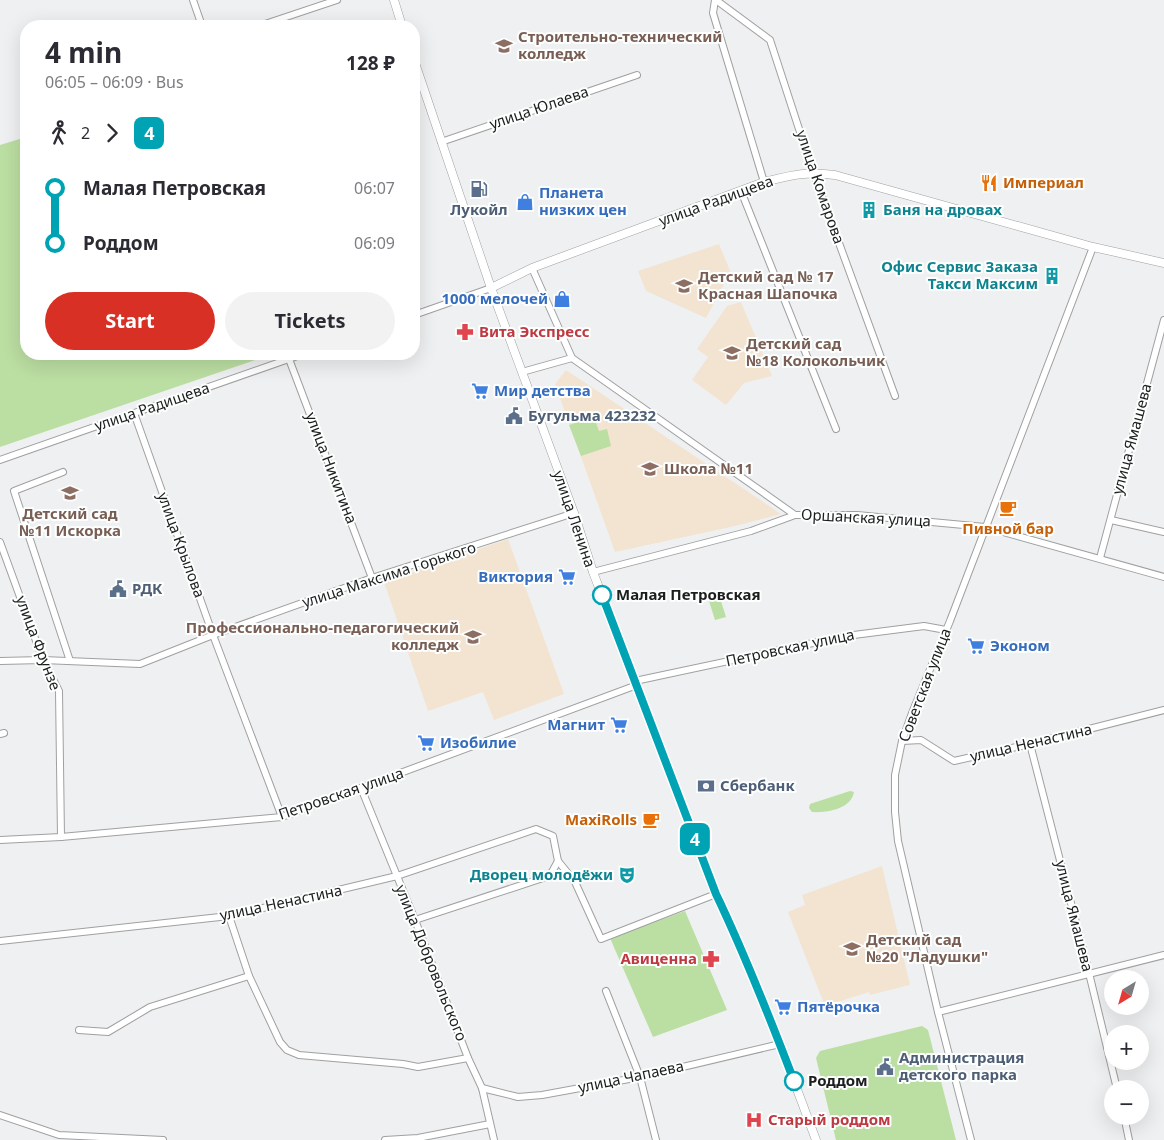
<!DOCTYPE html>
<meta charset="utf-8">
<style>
:root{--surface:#fff;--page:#f2f2f3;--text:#2b2b33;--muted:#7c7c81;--accent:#d93025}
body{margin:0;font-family:"Noto Sans",sans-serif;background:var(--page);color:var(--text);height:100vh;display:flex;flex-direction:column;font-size:19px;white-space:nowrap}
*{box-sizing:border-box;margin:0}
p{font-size:16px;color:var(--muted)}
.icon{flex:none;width:28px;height:28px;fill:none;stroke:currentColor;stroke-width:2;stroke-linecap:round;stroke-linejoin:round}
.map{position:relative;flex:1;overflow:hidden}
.drawer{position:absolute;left:20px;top:20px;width:400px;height:340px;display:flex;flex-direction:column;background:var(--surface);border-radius:20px;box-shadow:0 5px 20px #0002}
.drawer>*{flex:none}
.badge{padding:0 10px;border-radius:8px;font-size:18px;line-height:32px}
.needle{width:32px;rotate:217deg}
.buttons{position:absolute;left:1104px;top:970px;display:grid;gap:10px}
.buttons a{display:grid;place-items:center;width:45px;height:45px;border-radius:50%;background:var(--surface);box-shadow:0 5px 20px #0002;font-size:25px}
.map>.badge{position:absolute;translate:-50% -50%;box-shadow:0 0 0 2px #fff}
.legs{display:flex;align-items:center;gap:8px;height:55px;padding:0 25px;font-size:16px}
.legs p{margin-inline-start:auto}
.overview{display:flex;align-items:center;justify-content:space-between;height:85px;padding:0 25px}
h1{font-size:28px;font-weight:700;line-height:38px}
.button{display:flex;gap:10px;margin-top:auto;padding:10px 25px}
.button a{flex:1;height:58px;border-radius:30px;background:var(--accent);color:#fff;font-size:20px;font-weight:700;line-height:58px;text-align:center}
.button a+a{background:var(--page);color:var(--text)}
ul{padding:0 25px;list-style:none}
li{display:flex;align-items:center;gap:18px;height:55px;font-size:19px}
li i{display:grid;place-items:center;width:8px;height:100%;margin:0 6px;background:currentColor}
li i::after{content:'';width:12px;height:12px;margin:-6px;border:4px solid;border-radius:50%;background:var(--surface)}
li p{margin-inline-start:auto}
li:first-child i{background:linear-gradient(#0000 50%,currentColor 0)}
li:last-child i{background:linear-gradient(currentColor 50%,#0000 0)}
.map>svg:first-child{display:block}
</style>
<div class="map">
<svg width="1164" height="1140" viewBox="0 0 1164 1140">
<rect width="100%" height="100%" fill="#eff0f1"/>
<g fill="#f3e4d1">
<polygon points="719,244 733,278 726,280 706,318 646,291 638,271"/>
<polygon points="741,302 772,376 744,383 726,405 692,380 708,357 697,349 727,306"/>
<polygon points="566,370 781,514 735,526 615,552 555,384"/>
<polygon points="508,539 564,694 494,720 483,692 428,711 384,582"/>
<polygon points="882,866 910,985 870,995 869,992 825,1006 788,912 805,905 802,895"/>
</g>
<g fill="#bbdea2">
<polygon points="26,137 26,354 273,354 0,447 0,145"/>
<polygon points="594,417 599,431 607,429 611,446 581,456 569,425"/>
<polygon points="720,598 726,617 715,620 709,601"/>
<path d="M850 791 854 792C851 809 827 813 812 812L809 808 810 804Z"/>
<polygon points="685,911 727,1010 653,1037 610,938"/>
<polygon points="922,1026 928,1030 956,1140 836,1140 816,1058 820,1051"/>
</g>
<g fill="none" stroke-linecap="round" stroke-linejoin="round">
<g stroke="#9fa0a1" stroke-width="8">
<g id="minor">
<polyline points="193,0 202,26"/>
<polyline points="715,0 713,13 764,182"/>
<polyline points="716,0 770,40 813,172 895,396"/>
<polyline points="259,26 337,0"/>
<polyline points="441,142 637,75"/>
<polyline points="741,191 836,429"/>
<polyline points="532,268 572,358"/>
<polyline points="414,315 491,288"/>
<polyline points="289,359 372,578"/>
<polyline points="522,372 572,358 795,515 857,515 985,527 1164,577"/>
<polyline points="134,413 213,635 282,817"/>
<polyline points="0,460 303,354"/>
<polyline points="63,472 14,491 70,661"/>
<polyline points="1111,520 1164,532"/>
<polyline points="0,542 43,660 59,691 61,837"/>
<polyline points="1100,558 1164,320"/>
<polyline points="593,572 751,531 795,515"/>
<polyline points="0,661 43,660 140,664 213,635 372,578 574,513"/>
<polyline points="635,681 846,636 924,626 946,630"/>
<polyline points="0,734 4,733"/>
<polyline points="902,741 921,740 954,761 1030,744 1164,710"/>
<polyline points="1030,744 1089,973 1117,1089"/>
<polyline points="361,788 415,920 468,1058 482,1088 494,1140"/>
<polyline points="0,840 61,837 282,817 637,685"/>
<polyline points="229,916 249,976 280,1042 287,1050 299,1055 403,1064 418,1067 468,1058"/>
<polyline points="415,920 543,878 552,872 558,861"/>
<polyline points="0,941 229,916 397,876 536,829 553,836 558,861 575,882 601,939 716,894"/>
<polyline points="606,991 640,1077 656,1140"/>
<polyline points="938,1012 1164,955"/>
<polyline points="79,1030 108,1032 150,1007 249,976"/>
<polyline points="482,1088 518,1097 542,1095 640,1077 780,1044"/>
<polyline points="0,1115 59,1135 163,1140"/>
<polyline points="1124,1116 1129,1140"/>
<polyline points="385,1140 418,1138 490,1124"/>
<polyline points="971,1140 938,1012 898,841 895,812 895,775 902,741 912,713 950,621 1093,247"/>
</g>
</g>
<g stroke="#9fa0a1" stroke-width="9">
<g id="major">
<polyline points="394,0 402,26"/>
<path d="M414 60 491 288 574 513 593 572 716 894C754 974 785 1057 816 1140"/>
<path d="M491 288 532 268 764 182C792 175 806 171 835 175L1093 247 1164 263"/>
</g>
</g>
<use href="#minor" stroke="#fff" stroke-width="6"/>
<use href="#major" stroke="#fff" stroke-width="8"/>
</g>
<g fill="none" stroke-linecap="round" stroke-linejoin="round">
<g stroke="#fff" stroke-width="11">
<path id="line-1" d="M602 595 716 894C745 955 770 1018 794 1081"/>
</g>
<use href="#line-1" stroke="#00a3b4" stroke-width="8"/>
</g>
<defs>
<g id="university-bare" transform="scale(1.35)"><path d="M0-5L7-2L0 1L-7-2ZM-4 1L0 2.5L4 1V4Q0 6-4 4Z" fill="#8d6e63" stroke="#fdfefe" stroke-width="2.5" paint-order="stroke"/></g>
<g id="restaurant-bare" transform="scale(1.35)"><path d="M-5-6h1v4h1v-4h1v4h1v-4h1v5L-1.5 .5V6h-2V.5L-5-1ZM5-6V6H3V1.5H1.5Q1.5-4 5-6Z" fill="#e8710a" stroke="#fdfefe" stroke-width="2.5" paint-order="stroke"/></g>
<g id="fuel-bare" transform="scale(1.35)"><path d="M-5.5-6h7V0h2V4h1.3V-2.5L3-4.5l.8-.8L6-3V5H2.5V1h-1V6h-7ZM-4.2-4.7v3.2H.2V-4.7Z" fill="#5c6f8a" stroke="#fdfefe" stroke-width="2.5" paint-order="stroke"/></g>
<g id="shop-bare" transform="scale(1.35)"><path d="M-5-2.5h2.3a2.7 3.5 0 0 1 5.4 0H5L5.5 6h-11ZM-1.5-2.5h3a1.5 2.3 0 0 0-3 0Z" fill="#3f7fe0" stroke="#fdfefe" stroke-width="2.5" paint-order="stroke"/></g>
<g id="building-bare" transform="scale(1.35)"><path d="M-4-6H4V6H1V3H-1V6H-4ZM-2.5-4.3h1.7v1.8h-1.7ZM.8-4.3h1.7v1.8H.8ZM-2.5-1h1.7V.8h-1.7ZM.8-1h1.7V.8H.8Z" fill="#0f9aa8" stroke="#fdfefe" stroke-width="2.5" paint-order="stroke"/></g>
<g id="school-bare" transform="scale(1.35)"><path d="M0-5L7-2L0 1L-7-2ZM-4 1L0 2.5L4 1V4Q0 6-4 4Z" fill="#8d6e63" stroke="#fdfefe" stroke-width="2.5" paint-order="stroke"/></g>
<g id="pharmacy-bare" transform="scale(1.35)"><path d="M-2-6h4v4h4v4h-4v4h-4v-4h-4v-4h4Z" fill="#e0444e" stroke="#fdfefe" stroke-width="2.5" paint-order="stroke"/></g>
<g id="supermarket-bare" transform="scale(1.35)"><path d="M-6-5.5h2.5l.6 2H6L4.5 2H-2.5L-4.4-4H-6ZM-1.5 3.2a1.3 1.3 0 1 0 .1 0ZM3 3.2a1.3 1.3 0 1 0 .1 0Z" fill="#3f7fe0" stroke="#fdfefe" stroke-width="2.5" paint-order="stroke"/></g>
<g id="civic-bare" transform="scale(1.35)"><path d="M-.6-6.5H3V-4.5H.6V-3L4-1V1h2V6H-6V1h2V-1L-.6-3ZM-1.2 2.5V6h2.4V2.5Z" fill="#5c6f8a" stroke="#fdfefe" stroke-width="2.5" paint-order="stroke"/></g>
<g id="cafe-bare" transform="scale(1.35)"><path d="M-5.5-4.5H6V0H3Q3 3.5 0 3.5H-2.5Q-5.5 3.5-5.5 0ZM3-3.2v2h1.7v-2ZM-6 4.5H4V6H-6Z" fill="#e8710a" stroke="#fdfefe" stroke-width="2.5" paint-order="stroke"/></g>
<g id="bank-bare" transform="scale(1.35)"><path d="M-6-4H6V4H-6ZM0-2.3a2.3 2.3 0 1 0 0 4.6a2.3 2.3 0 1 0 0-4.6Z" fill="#5c6f8a" stroke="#fdfefe" stroke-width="2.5" paint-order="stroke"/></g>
<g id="theatre-bare" transform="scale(1.35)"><path d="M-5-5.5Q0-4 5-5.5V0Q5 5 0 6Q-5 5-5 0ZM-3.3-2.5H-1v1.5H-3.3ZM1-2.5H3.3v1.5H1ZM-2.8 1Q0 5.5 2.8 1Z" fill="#0f9aa8" stroke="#fdfefe" stroke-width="2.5" paint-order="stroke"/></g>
<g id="hospital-bare" transform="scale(1.35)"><path d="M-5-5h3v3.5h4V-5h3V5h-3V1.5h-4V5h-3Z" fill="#e0444e" stroke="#fdfefe" stroke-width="2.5" paint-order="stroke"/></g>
</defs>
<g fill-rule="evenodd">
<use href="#university-bare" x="504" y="46"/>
<use href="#restaurant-bare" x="989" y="183"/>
<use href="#fuel-bare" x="479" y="189"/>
<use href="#shop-bare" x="525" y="202"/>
<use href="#building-bare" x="869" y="210"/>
<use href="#building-bare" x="1052" y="276"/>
<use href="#school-bare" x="684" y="286"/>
<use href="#shop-bare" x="562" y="299"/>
<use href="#pharmacy-bare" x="465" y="332"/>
<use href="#school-bare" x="732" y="353"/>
<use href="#supermarket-bare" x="480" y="391"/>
<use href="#civic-bare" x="514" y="416"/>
<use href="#school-bare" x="650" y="469"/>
<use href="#school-bare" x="70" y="493"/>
<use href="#cafe-bare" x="1008" y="508"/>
<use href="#supermarket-bare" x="567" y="577"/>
<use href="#civic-bare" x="118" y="589"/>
<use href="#university-bare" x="473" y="637"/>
<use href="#supermarket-bare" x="976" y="646"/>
<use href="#supermarket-bare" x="619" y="725"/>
<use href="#supermarket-bare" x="426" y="743"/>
<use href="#bank-bare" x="706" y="786"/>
<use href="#cafe-bare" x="651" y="820"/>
<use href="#theatre-bare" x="627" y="875"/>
<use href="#school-bare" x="852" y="949"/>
<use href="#pharmacy-bare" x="711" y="959"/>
<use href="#supermarket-bare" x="783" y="1007"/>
<use href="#civic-bare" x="885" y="1067"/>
<use href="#hospital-bare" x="754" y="1120"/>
</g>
<g fill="#fff" stroke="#00a3b4" stroke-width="2.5">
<circle cx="602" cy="595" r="9"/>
<circle cx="794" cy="1081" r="9"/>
</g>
<g text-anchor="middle" stroke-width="4" stroke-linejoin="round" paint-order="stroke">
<g font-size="15" font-weight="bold" fill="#785e54" stroke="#fdfefe" text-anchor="start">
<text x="518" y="42">Строительно-технический<tspan x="518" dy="17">колледж</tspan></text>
<text x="698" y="282">Детский сад № 17<tspan x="698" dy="17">Красная Шапочка</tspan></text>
<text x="746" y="349">Детский сад<tspan x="746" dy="17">№18 Колокольчик</tspan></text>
<text x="664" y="474">Школа №11</text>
<text x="70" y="519" text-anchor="middle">Детский сад<tspan x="70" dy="17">№11 Искорка</tspan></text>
<text x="459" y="633" text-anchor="end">Профессионально-педагогический<tspan x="459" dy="17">колледж</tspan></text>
<text x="866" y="945">Детский сад<tspan x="866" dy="17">№20 "Ладушки"</tspan></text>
</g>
<g font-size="15" fill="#1c1d1d" stroke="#fdfefe">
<text transform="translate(539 108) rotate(-19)" y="5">улица Юлаева</text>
<text transform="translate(820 187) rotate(71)" y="5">улица Комарова</text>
<text transform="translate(716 201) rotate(-20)" y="5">улица Радищева</text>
<text transform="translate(152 407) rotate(-19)" y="5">улица Радищева</text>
<text transform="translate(1132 439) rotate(-75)" y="5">улица Ямашева</text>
<text transform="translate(331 468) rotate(69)" y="5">улица Никитина</text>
<text transform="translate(866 518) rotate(3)" y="5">Оршанская улица</text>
<text transform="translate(574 519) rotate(71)" y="5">улица Ленина</text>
<text transform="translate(181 545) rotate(70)" y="5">улица Крылова</text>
<text transform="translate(389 575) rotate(-18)" y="5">улица Максима Горького</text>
<text transform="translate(38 643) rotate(69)" y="5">улица Фрунзе</text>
<text transform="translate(790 648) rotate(-12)" y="5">Петровская улица</text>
<text transform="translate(925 685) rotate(-69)" y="5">Советская улица</text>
<text transform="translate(1031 743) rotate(-13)" y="5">улица Ненастина</text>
<text transform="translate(341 794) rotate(-19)" y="5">Петровская улица</text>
<text transform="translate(281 903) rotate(-12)" y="5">улица Ненастина</text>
<text transform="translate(1074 916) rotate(76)" y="5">улица Ямашева</text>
<text transform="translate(431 963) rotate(68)" y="5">улица Добровольского</text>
<text transform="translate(631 1077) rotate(-12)" y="5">улица Чапаева</text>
</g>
<g font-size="15" font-weight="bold" fill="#c56008" stroke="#fdfefe" text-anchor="start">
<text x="1003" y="188">Империал</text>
<text x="1008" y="534" text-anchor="middle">Пивной бар</text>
<text x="637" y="825" text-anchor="end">MaxiRolls</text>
</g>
<g font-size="15" font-weight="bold" fill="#366cbe" stroke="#fdfefe" text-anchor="start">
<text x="539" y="198">Планета<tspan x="539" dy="17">низких цен</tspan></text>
<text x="548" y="304" text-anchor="end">1000 мелочей</text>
<text x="494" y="396">Мир детства</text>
<text x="553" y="582" text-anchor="end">Виктория</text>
<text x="990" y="651">Эконом</text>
<text x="605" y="730" text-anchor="end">Магнит</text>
<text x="440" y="748">Изобилие</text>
<text x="797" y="1012">Пятёрочка</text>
</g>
<g font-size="15" font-weight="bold" fill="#4e5e75" stroke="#fdfefe" text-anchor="start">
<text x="479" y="215" text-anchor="middle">Лукойл</text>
<text x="528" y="421">Бугульма 423232</text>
<text x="132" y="594">РДК</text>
<text x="720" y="791">Сбербанк</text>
<text x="899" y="1063">Администрация<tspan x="899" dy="17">детского парка</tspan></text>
</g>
<g font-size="15" font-weight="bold" fill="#0d838f" stroke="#fdfefe" text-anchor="end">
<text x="883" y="215" text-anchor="start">Баня на дровах</text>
<text x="1038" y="272">Офис Сервис Заказа<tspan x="1038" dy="17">Такси Максим</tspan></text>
<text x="613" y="880">Дворец молодёжи</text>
</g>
<g font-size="15" font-weight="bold" fill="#be3a42" stroke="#fdfefe" text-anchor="start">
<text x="479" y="337">Вита Экспресс</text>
<text x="697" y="964" text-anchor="end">Авиценна</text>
<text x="768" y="1125">Старый роддом</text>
</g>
<g font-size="15" font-weight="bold" fill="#1c1d1d" stroke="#fdfefe" text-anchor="start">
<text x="616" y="600">Малая Петровская</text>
<text x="808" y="1086">Роддом</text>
</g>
</g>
</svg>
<div class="buttons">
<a><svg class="needle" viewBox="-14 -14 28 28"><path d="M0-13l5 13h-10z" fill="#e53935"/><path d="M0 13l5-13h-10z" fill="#7c7c81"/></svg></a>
<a>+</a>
<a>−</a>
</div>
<b class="badge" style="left:695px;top:839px;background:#00a3b4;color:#fff">4</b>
<section class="drawer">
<div class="overview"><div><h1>4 min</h1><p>06:05 – 06:09 · Bus</p></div><b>128 ₽</b></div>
<div class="legs"><svg class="icon" aria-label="walk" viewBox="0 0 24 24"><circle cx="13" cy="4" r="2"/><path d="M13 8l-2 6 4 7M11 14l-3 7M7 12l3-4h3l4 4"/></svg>2<svg class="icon" aria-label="forward" viewBox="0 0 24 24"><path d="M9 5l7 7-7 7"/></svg><b class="badge" style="background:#00a3b4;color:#fff">4</b></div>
<ul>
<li><i style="color:#00a3b4"></i><b>Малая Петровская</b><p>06:07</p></li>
<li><i style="color:#00a3b4"></i><b>Роддом</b><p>06:09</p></li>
</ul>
<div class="button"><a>Start</a><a>Tickets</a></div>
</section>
</div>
